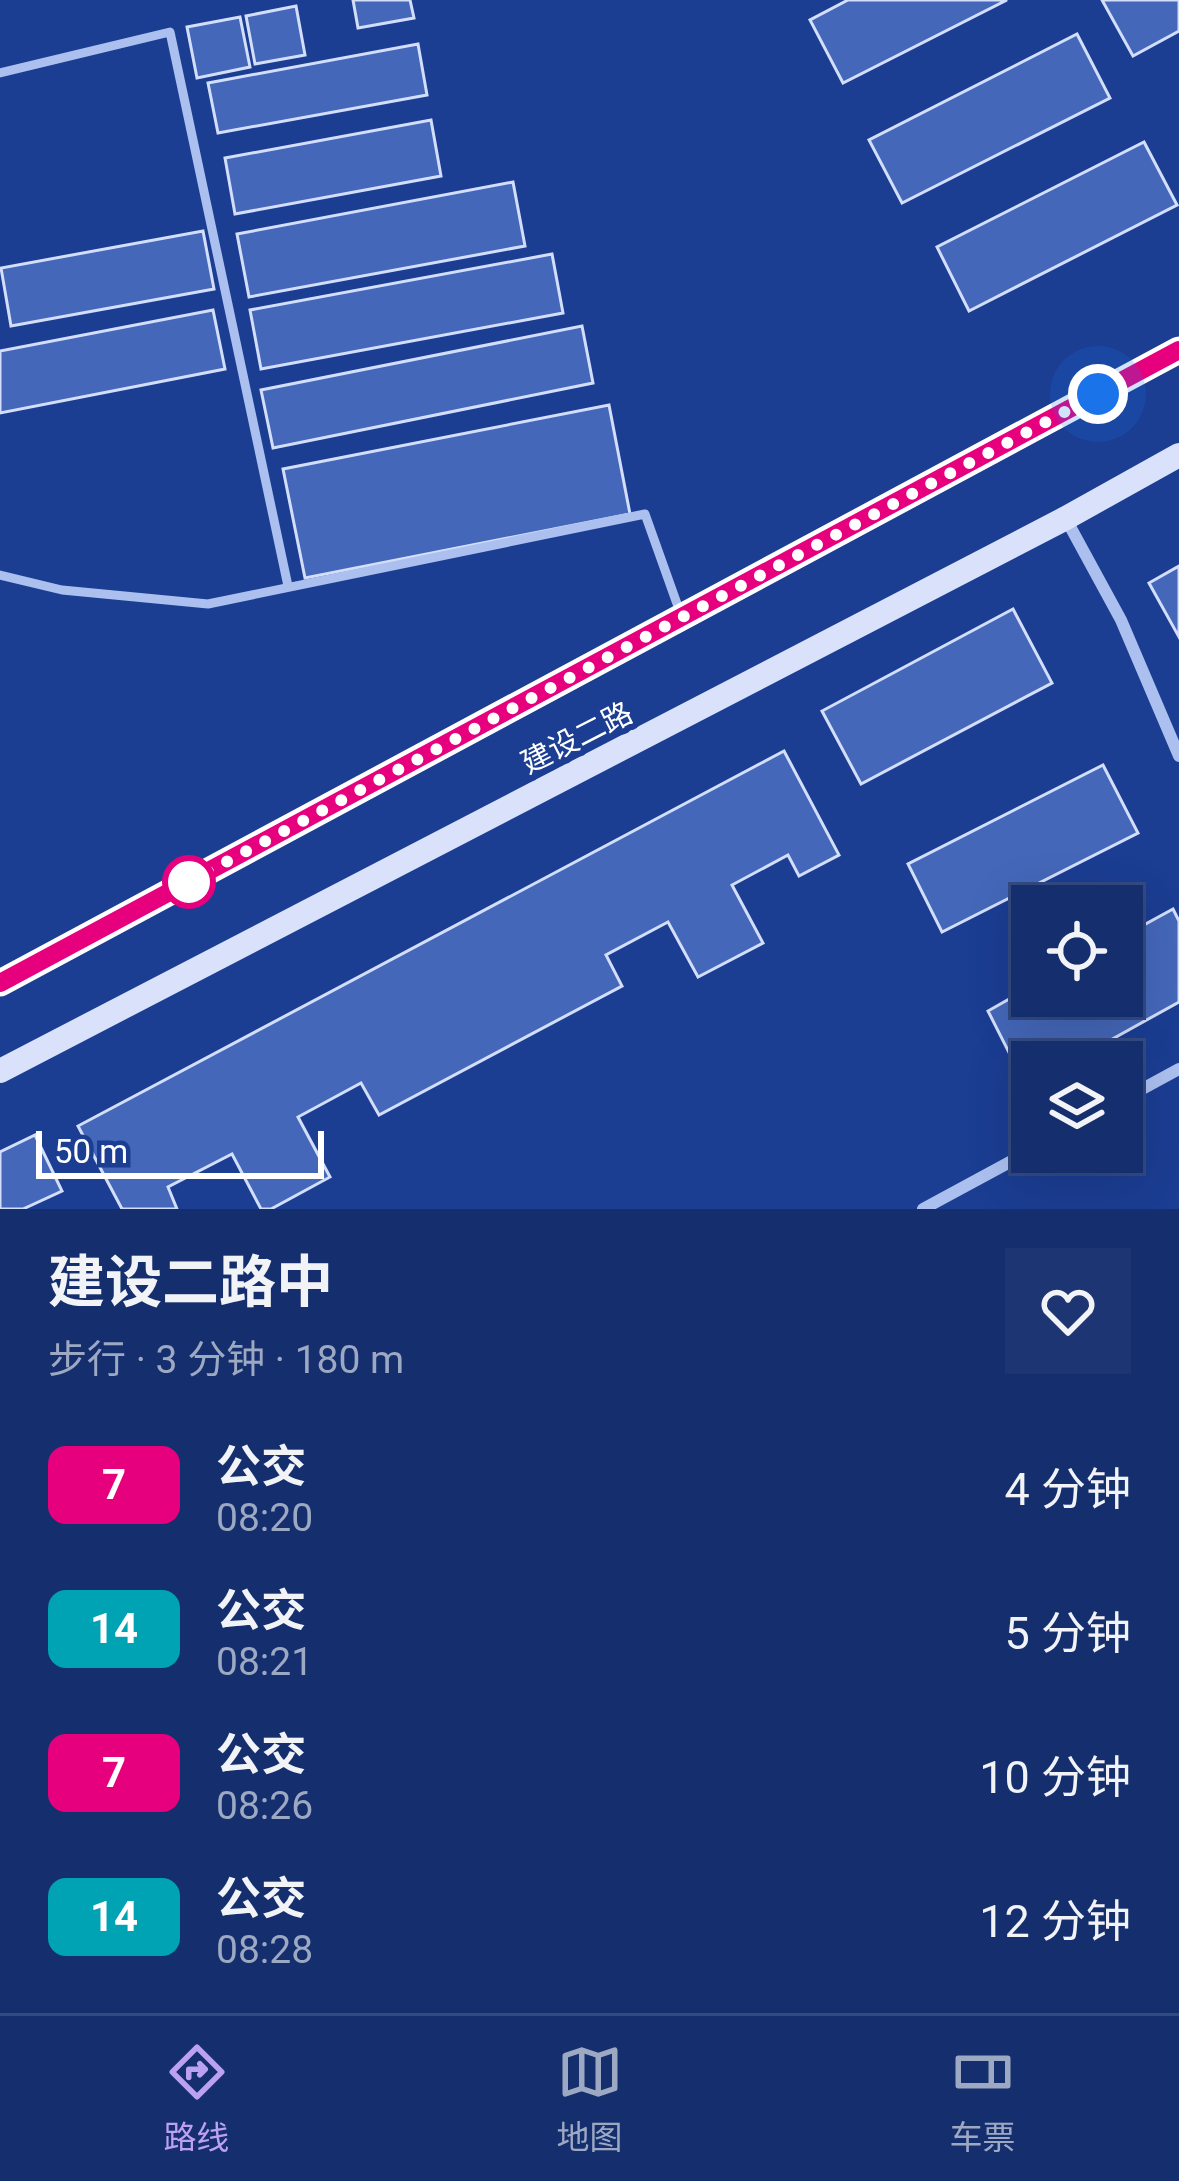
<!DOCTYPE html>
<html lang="zh">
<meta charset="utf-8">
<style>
:root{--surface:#142e6e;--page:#1d3673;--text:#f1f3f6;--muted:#9da8c2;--line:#334a81;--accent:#bca0f2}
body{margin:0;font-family:Roboto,"Noto Sans SC",sans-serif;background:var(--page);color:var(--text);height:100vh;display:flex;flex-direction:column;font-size:45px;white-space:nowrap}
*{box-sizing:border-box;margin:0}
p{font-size:39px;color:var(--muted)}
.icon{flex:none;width:66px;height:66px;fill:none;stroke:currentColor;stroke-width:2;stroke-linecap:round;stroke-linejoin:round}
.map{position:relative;height:1209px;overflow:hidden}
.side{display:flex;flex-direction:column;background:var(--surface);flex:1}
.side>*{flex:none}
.badge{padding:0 24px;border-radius:18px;font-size:42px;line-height:78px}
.buttons{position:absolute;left:1011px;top:885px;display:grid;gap:24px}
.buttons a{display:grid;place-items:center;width:132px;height:132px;border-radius:0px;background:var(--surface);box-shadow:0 12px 48px #0002,0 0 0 3px var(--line);font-size:60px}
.scale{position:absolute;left:36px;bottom:30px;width:288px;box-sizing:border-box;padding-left:12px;border:6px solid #fff;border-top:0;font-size:33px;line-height:42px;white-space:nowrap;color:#fff;-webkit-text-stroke:9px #1b3d92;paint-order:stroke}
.you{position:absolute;width:60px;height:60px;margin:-30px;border:9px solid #fff;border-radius:50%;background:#1a73e8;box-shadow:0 0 0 18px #1a73e833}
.map>.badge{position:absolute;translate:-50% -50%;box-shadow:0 0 0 6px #fff}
.round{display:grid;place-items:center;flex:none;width:126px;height:126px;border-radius:0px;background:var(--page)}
.headline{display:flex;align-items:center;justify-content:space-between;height:204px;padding:0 48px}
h1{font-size:57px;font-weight:700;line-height:90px}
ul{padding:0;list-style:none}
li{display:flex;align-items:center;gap:36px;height:144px;padding:0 48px}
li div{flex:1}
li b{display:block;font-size:45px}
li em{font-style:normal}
li .badge{min-width:132px;font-weight:700;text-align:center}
.tabs{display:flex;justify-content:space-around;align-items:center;height:168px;border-top:3px solid var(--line);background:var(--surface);font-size:33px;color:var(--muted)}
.tabs a{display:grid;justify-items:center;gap:6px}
.tabs .selected{color:var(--accent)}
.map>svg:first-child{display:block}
</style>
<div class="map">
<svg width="1179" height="1209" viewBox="0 0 1179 1209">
<rect width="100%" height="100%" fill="#1b3d92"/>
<g fill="#4467b9" stroke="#d2defa" stroke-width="3">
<polygon points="353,0 410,0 414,18 358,28"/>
<polygon points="848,0 1007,0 843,83 810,20"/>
<polygon points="1102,0 1179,0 1179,31 1133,56"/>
<polygon points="296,6 305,55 255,64 246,16"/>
<polygon points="240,17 250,67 197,78 187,27"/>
<polygon points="1077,34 1110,98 902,203 869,140"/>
<polygon points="418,44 427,95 218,133 208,83"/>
<polygon points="431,120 441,176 235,214 225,158"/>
<polygon points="1144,142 1177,205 969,311 937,247"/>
<polygon points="513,182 525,246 249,297 237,234"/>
<polygon points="203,231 214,289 11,326 1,268"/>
<polygon points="552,254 563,313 261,369 250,310"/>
<polygon points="213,310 225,369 0,413 0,351"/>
<polygon points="582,326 593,383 273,448 261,390"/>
<polygon points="609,405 630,514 305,578 283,469"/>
<polygon points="1179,566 1179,637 1149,583"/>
<polygon points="1013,609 1052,683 861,784 822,711"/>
<polygon points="784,751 839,855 799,876 788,855 732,885 763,943 698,977 668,922 606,955 622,986 379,1115 361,1083 298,1117 330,1177 271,1209 261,1209 232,1154 168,1187 177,1209 122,1209 78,1126"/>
<polygon points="1103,765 1138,833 942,932 908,864"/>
<polygon points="1173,909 1179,921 1179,1002 1071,1062 1032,1062 1032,1083 1026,1086 988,1011 1032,986 1032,996 1122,996 1122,937"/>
<polygon points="35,1135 62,1191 23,1209 0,1209 0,1152"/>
</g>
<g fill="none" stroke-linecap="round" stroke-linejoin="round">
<g stroke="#abc0ef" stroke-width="9">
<polyline points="0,73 170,32 288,586"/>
<polyline points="0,575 62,590 208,604 645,514 681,615"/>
</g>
<g stroke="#abc0ef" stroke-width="12">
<polyline points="1066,519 1121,620 1179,756"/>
<polyline points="1122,1100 1179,1069"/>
<polyline points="923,1209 1032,1150"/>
</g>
<g stroke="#d9e2fa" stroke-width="24">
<polyline points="0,984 1179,351"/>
<polyline points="0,1071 1066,518 1179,455"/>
</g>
</g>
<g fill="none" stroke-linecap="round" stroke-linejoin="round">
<g stroke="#fff" stroke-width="27">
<polyline id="line" points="0,983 1179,350"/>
</g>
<use href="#line" stroke="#e6007e" stroke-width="18"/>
<polyline stroke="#fff" stroke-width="12" stroke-dasharray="0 21.6" points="189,882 1098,394"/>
</g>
<circle fill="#fff" stroke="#e6007e" stroke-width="6" cx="189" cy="882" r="24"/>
<g text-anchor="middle" stroke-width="12" stroke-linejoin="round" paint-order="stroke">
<g font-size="30" fill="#fff" stroke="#1b3d92">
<text transform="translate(577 738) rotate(-27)" y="10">建设二路</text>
</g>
</g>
</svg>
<div class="buttons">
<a><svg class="icon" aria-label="locate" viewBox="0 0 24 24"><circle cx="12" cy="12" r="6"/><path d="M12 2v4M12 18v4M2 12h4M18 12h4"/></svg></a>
<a><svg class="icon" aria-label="layers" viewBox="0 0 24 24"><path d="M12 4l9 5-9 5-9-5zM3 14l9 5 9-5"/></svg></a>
</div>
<div class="scale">50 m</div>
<div class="you" style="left:1098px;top:394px"></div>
</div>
<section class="side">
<div class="headline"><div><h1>建设二路中</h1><p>步行 · 3 分钟 · 180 m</p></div><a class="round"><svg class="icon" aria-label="heart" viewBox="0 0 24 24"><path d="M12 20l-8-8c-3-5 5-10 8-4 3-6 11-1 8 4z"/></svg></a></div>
<ul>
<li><span class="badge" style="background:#e6007e;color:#fff">7</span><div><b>公交</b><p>08:20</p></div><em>4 分钟</em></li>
<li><span class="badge" style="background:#00a3b4;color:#fff">14</span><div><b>公交</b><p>08:21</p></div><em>5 分钟</em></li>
<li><span class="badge" style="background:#e6007e;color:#fff">7</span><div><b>公交</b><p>08:26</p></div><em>10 分钟</em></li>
<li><span class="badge" style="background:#00a3b4;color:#fff">14</span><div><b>公交</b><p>08:28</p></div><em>12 分钟</em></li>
</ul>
</section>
<nav class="tabs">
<a class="selected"><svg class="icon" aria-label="directions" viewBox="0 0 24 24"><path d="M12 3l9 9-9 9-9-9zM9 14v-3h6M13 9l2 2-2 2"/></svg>路线</a>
<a><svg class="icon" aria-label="map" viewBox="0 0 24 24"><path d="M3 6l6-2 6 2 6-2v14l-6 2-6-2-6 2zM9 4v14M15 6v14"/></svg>地图</a>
<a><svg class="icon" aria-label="tickets" viewBox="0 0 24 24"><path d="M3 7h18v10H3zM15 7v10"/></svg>车票</a>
</nav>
